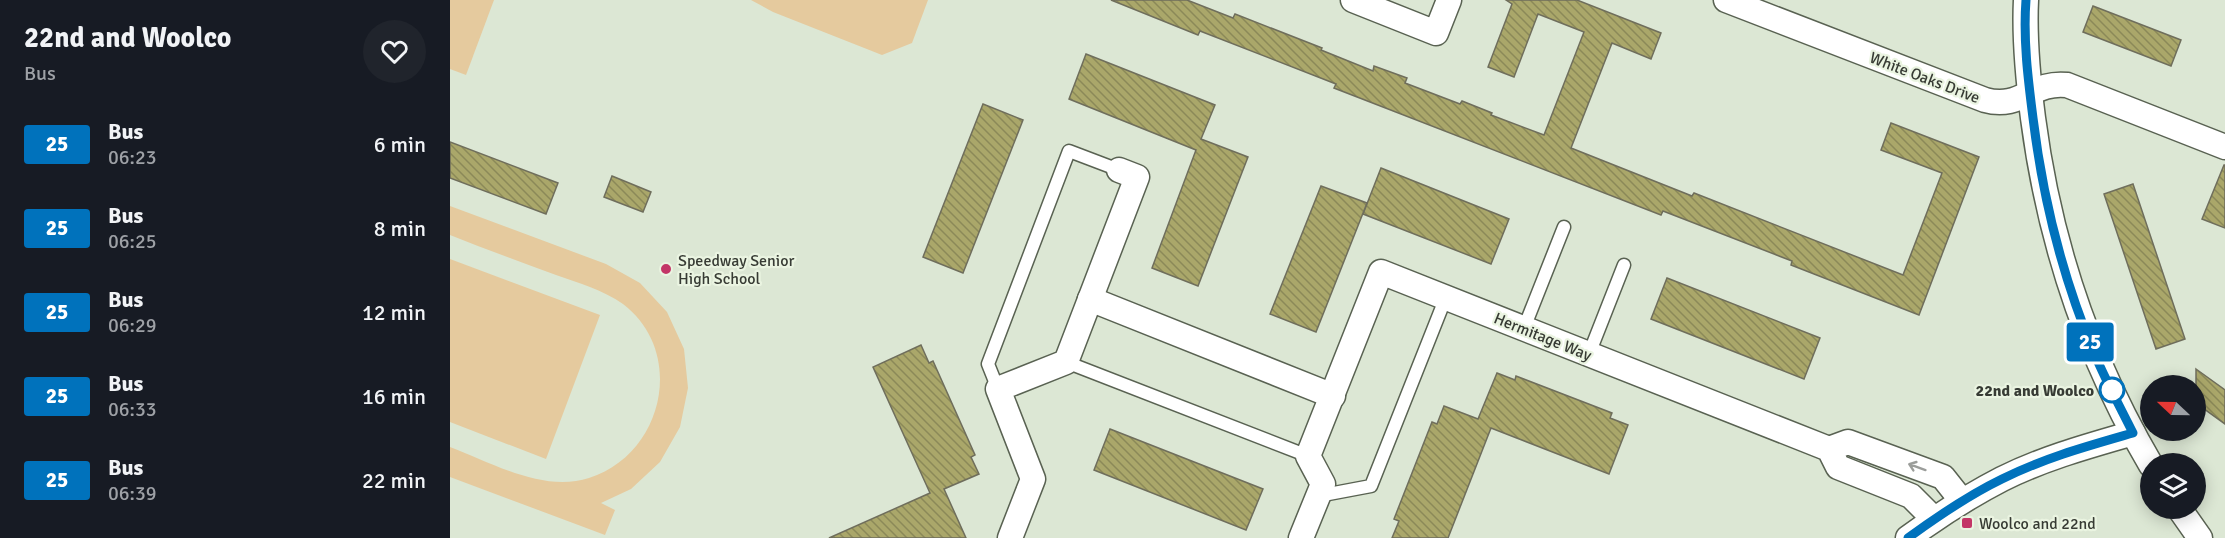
<!DOCTYPE html>
<style>
:root{--surface:#171b24;--page:#20242c;--text:#f1f3f6;--muted:#9ea1a6}
body{margin:0;font-family:Signika,sans-serif;background:var(--page);color:var(--text);height:100vh;display:flex;flex-direction:column;font-size:22px;white-space:nowrap}
*{box-sizing:border-box;margin:0}
p{font-size:20px;color:var(--muted)}
.icon{flex:none;width:33px;height:33px;fill:none;stroke:currentColor;stroke-width:2;stroke-linecap:round;stroke-linejoin:round}
.map{position:relative;flex:1;overflow:hidden}
.details{display:flex;flex-direction:column;background:var(--surface);width:450px}
.details>*{flex:none}
.badge{padding:0 12px;border-radius:4px;font-size:21px;line-height:39px}
.needle{width:39px;rotate:292deg}
.fabs{position:absolute;left:1690px;top:375px;display:grid;gap:12px}
.fabs a{display:grid;place-items:center;width:66px;height:66px;border-radius:50%;background:var(--surface);box-shadow:0 3px 15px #0003;font-size:30px}
.map>.badge{position:absolute;translate:-50% -50%;box-shadow:0 0 0 3px #fff}
.round{display:grid;place-items:center;flex:none;width:63px;height:63px;border-radius:32px;background:var(--page)}
.head{display:flex;align-items:center;justify-content:space-between;height:102px;padding:0 24px}
h1{font-size:28px;font-weight:700;line-height:45px}
ul{padding:0;list-style:none}
li{display:flex;align-items:center;gap:18px;height:84px;padding:0 24px}
li div{flex:1}
li b{display:block;font-size:22px}
li em{font-style:normal}
li .badge{min-width:66px;font-weight:700;text-align:center}
main{display:flex;flex:1;min-height:0}
.map>svg:first-child{display:block}
</style>
<main>
<section class="details">
<div class="head"><div><h1>22nd and Woolco</h1><p>Bus</p></div><a class="round"><svg class="icon" aria-label="heart" viewBox="0 0 24 24"><path d="M12 20l-8-8c-3-5 5-10 8-4 3-6 11-1 8 4z"/></svg></a></div>
<ul>
<li><span class="badge" style="background:#0072bc;color:#fff">25</span><div><b>Bus</b><p>06:23</p></div><em>6 min</em></li>
<li><span class="badge" style="background:#0072bc;color:#fff">25</span><div><b>Bus</b><p>06:25</p></div><em>8 min</em></li>
<li><span class="badge" style="background:#0072bc;color:#fff">25</span><div><b>Bus</b><p>06:29</p></div><em>12 min</em></li>
<li><span class="badge" style="background:#0072bc;color:#fff">25</span><div><b>Bus</b><p>06:33</p></div><em>16 min</em></li>
<li><span class="badge" style="background:#0072bc;color:#fff">25</span><div><b>Bus</b><p>06:39</p></div><em>22 min</em></li>
</ul>
</section>
<div class="map">
<svg width="1775" height="538" viewBox="0 0 1775 538">
<defs>
<pattern id="building-back-hatch" width="6" height="6" patternUnits="userSpaceOnUse" patternTransform="scale(1.5)"><rect width="6" height="6" fill="#aaa76a"/><path d="M-1 5l2 2M0 0l6 6M5-1l2 2" fill="none" stroke="#8b8958"/></pattern>
</defs>
<rect width="100%" height="100%" fill="#dce7d4"/>
<g fill="#e5ca9e">
<polygon points="0,0 44,0 16,75 0,69"/>
<polygon points="301,0 478,0 462,43 432,55 323,12"/>
<path d="M0 206 156 264 190 283 217 312 234 349 238 388 230 427 210 462 181 489 151 503 165 510 155 535 0 477V447C42 463 94 493 139 478 213 455 237 353 173 304 153 290 129 283 106 275 71 262 35 249 0 235Z"/>
<polygon points="0,259 150,315 96,459 0,422"/>
</g>
<g fill="url(#building-back-hatch)" stroke="#6f6e5c" stroke-width="1.5">
<polygon points="661,0 737,0 783,18 785,14 872,48 871,50 923,71 924,66 957,78 955,83 1010,104 1012,101 1042,113 1041,115 1094,135 1134,32 1088,14 1064,77 1038,67 1062,4 1056,0 1127,0 1211,33 1201,59 1162,43 1121,148 1242,196 1244,193 1453,275 1492,173 1431,150 1441,123 1529,157 1469,315 1341,265 1342,261 1213,211 1211,215 884,88 886,84 750,31 748,35"/>
<polygon points="1643,6 1731,40 1721,66 1633,32"/>
<polygon points="636,54 765,105 751,139 798,157 748,286 702,268 746,150 619,99"/>
<polygon points="533,104 573,120 513,273 473,257"/>
<polygon points="0,142 108,183 96,214 0,178"/>
<polygon points="1774,165 1775,165 1775,228 1752,219"/>
<polygon points="931,168 1059,219 1041,264 913,214"/>
<polygon points="162,176 201,192 193,212 154,197"/>
<polygon points="1683,184 1735,339 1706,349 1654,194"/>
<polygon points="871,186 917,203 866,332 820,314"/>
<polygon points="1217,278 1370,338 1354,379 1201,319"/>
<polygon points="471,345 479,363 483,361 525,455 521,457 529,474 494,489 516,538 379,538 480,493 423,367"/>
<polygon points="1746,369 1775,390 1775,424 1746,403"/>
<polygon points="1047,373 1065,380 1066,376 1162,413 1160,418 1178,425 1159,474 1041,428 998,538 942,538 949,521 944,519 982,422 987,424 994,406 1028,419"/>
<polygon points="660,429 813,489 796,530 644,470"/>
</g>
<g fill="none" stroke-linecap="round" stroke-linejoin="round">
<g stroke="#596252" stroke-width="15">
<g id="lane">
<polyline points="1074,328 1114,227"/>
<polyline points="1139,354 1174,265"/>
<polyline points="616,362 858,456"/>
<polyline points="548,389 538,364 619,151 669,170"/>
<polyline points="868,496 921,486 996,297"/>
</g>
</g>
<g stroke="#596252" stroke-width="27">
<g id="street">
<polyline points="903,0 986,33 999,0"/>
<path d="M1276 0 1535 100C1571 110 1582 81 1617 85L1775 147"/>
<path d="M1576 0C1574 39 1578 79 1583 118 1599 241 1638 358 1701 465"/>
<polyline points="640,299 883,396"/>
<polyline points="1379,449 1398,442 1493,477 1512,501"/>
<polyline points="1729,508 1750,538"/>
<polyline points="560,538 583,479 548,389 616,362 687,177 669,170"/>
<polyline points="851,538 873,484 858,456 931,272 1379,449 1388,467 1461,496 1484,519"/>
<path d="M1458 538C1488 516 1519 496 1552 479 1594 458 1638 446 1683 433"/>
</g>
</g>
<use href="#lane" stroke="#fff" stroke-width="12"/>
<use href="#street" stroke="#fff" stroke-width="24"/>
</g>
<defs><path id="oneway-shaft" d="M-6 0H5M1.5-3L5.5 0L1.5 3" fill="none" stroke-width="1.6" stroke-linecap="round" stroke-linejoin="round" transform="scale(1.5)"/></defs>
<use stroke="#9b9d9a" href="#oneway-shaft" transform="translate(1467 467) rotate(-160)"/>
<g fill="none" stroke-linecap="round" stroke-linejoin="round">
<g stroke="#fff" stroke-width="14">
<path id="line" d="M1458 538C1488 516 1519 495 1552 479 1594 458 1638 446 1683 433 1670 407 1656 381 1645 355 1613 279 1593 200 1583 118 1578 79 1573 39 1576 0"/>
</g>
<use href="#line" stroke="#0072bc" stroke-width="9"/>
</g>
<g fill="#c33667" stroke="#eaf4e1" stroke-width="2">
<circle cx="216" cy="269" r="6"/>
<rect x="1511" y="517" width="12" height="12" rx="3"/>
</g>
<circle fill="#fff" stroke="#0072bc" stroke-width="3" cx="1662" cy="390" r="12"/>
<g text-anchor="middle" stroke-width="4.5" stroke-linejoin="round" paint-order="stroke">
<g font-size="16" fill="#373b34" stroke="#eaf4e1">
<text transform="translate(1475 77) rotate(21)" y="6">White Oaks Drive</text>
<text transform="translate(1093 336) rotate(22)" y="6">Hermitage Way</text>
</g>
<g font-size="16" fill="#373b34" stroke="#eaf4e1" text-anchor="start">
<text x="228" y="266">Speedway Senior<tspan x="228" dy="18">High School</tspan></text>
<text x="1529" y="529">Woolco and 22nd</text>
</g>
<g font-size="16" font-weight="bold" fill="#373b34" stroke="#eaf4e1" text-anchor="end">
<text x="1644" y="396">22nd and Woolco</text>
</g>
</g>
</svg>
<div class="fabs">
<a><svg class="needle" viewBox="-14 -14 28 28"><path d="M0-13l5 13h-10z" fill="#e53935"/><path d="M0 13l5-13h-10z" fill="#9ea1a6"/></svg></a>
<a><svg class="icon" aria-label="layers" viewBox="0 0 24 24"><path d="M12 4l9 5-9 5-9-5zM3 14l9 5 9-5"/></svg></a>
</div>
<b class="badge" style="left:1640px;top:342px;background:#0072bc;color:#fff">25</b>
</div>
</main>
